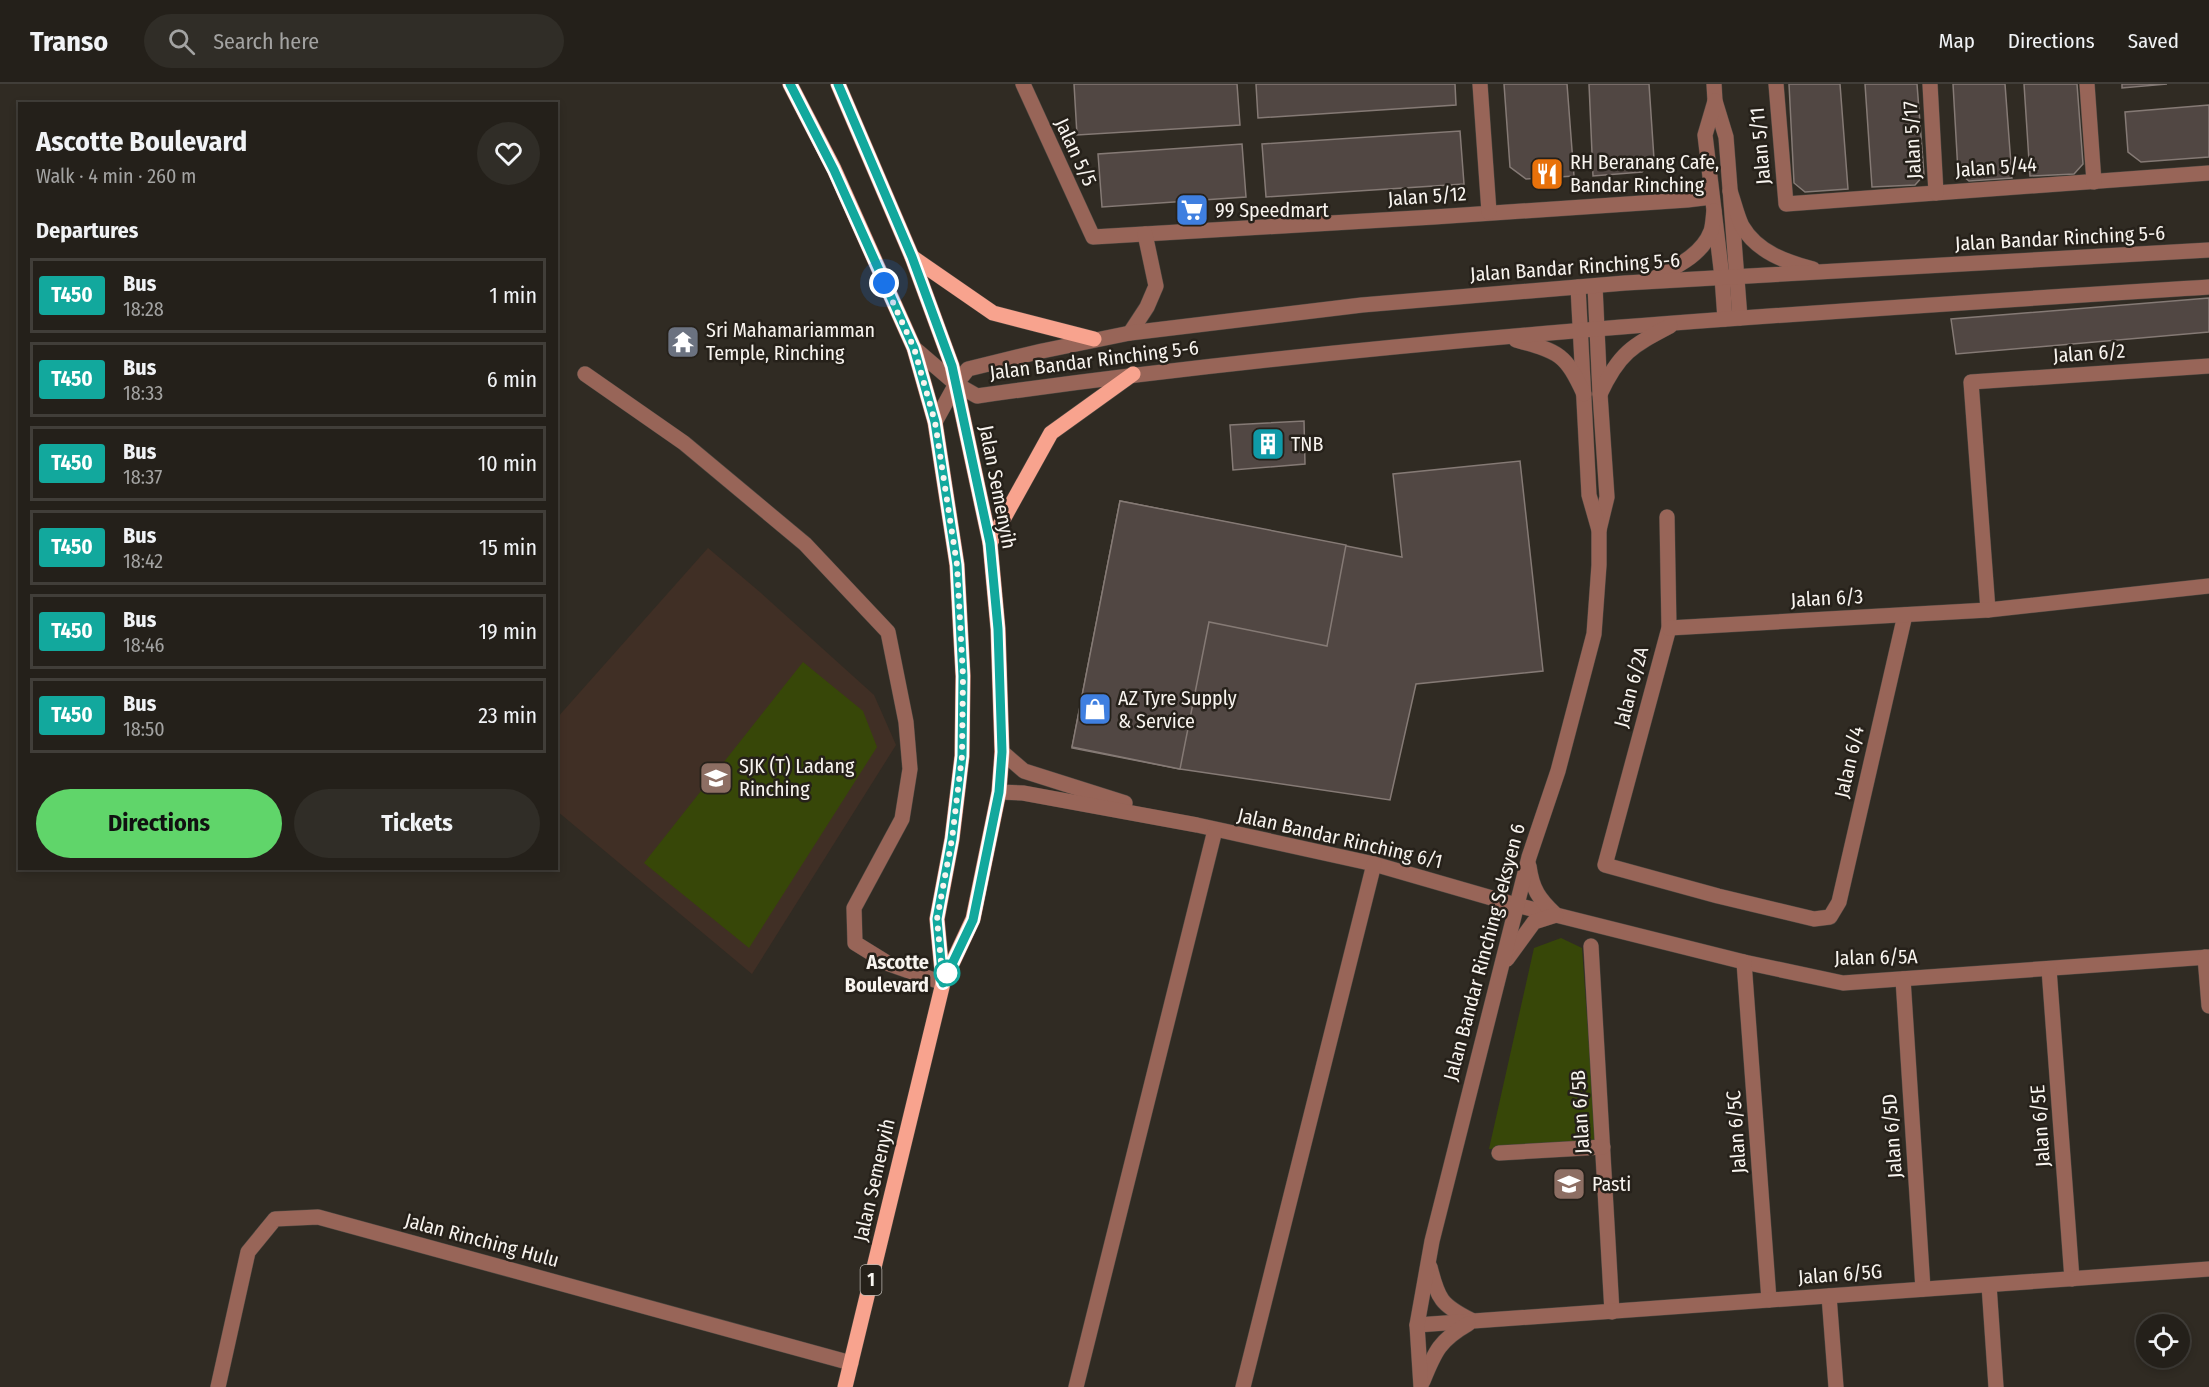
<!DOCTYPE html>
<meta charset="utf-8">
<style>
:root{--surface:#24201a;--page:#302d27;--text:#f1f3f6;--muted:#a3a3a2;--line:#413e39;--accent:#60d56a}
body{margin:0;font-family:"Fira Sans Condensed",sans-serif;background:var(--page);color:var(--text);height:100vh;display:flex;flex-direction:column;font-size:22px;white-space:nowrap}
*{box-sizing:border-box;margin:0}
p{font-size:20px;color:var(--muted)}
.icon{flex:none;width:33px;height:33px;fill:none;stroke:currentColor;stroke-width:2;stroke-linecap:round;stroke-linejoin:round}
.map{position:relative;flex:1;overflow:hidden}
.side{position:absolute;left:18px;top:18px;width:540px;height:768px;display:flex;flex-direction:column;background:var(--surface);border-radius:0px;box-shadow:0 3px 9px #0003,0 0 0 2px var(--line)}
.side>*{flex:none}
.badge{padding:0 12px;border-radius:4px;font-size:21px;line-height:39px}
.controls{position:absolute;left:2136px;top:1230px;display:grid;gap:12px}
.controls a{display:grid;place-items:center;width:54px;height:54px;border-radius:50%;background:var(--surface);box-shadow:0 3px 9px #0003,0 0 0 2px var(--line);font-size:30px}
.you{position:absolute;width:30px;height:30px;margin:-15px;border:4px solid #fff;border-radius:50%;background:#1a73e8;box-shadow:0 0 0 9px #1a73e833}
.map>.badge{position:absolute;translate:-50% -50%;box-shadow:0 0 0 3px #fff}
h2{padding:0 18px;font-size:22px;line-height:54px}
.round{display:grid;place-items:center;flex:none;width:63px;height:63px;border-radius:32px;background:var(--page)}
.headline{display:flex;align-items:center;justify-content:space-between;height:102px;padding:0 18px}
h1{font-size:28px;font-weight:700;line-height:45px}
.primary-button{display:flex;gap:12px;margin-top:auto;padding:12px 18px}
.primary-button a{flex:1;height:69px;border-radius:36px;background:var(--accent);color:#111;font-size:24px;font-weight:700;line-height:69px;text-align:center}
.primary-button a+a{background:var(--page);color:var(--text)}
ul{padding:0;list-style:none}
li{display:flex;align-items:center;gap:18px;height:75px;margin:0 12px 9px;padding:0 6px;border:3px solid var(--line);border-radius:0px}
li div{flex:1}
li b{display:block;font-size:22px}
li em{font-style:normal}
li .badge{min-width:66px;font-weight:700;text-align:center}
header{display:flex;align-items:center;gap:36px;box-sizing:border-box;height:84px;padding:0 30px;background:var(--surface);border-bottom:2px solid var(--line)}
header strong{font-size:28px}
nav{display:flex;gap:33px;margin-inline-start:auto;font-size:21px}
.search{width:420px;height:54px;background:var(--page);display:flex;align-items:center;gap:15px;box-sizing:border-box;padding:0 21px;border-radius:33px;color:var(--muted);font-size:22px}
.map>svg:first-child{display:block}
</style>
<header>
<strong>Transo</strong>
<div class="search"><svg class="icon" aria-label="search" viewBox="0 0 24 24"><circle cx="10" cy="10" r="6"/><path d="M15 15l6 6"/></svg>Search here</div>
<nav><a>Map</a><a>Directions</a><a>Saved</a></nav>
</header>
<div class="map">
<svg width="2209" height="1303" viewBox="0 0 2209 1303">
<rect width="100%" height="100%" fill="#302b23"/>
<polygon fill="#402f25" points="708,464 761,509 874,611 896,661 752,890 557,727 557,634"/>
<g fill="#374708">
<polygon points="803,578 863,627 877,663 749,864 644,779"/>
<polygon points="1561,854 1582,864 1596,1059 1489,1065 1534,864"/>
</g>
<g fill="#514743" stroke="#857a75" stroke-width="1.5">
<polygon points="1074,0 1237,0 1240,41 1077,51"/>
<polygon points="1256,0 1455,0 1456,21 1258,34"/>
<polygon points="1504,0 1567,0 1574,92 1526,95 1510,83"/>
<polygon points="1589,0 1649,0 1654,75 1642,88 1593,92"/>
<polygon points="1789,0 1840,0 1848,105 1805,108 1794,99"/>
<polygon points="1865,0 1917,0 1924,91 1915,101 1872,103"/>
<polygon points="1953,0 2005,0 2012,94 1969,97 1958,88"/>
<polygon points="2024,0 2077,0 2083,80 2074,90 2030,92"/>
<polygon points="2122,0 2167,0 2122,4"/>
<polygon points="2209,21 2209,73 2141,78 2128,68 2125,28"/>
<polygon points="1460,47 1464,100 1266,113 1262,60"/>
<polygon points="1242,60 1246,113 1102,123 1098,70"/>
<polygon points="2209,214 2209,248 1956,270 1951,235"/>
<polygon points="1304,337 1305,380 1233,386 1230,341"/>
<polygon points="1520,377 1543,587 1416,600 1390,716 1180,685 1072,664 1120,417 1402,473 1393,390"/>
<polygon points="1120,417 1346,461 1327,562 1209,538 1180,685 1072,663"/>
</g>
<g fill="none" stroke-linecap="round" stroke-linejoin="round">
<g stroke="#4c4740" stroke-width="16">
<g id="minor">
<polyline points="1023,0 1093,153 1434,133 1687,116 1712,113"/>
<polyline points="1480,0 1489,128"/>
<polyline points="1714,0 1715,17 1726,53 1740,234"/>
<polyline points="1776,0 1786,120 2209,89"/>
<polyline points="1930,0 1936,109"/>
<polyline points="2087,0 2094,98"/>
<polyline points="1715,17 1705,51 1722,193 1725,235"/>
<polyline points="1595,202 1600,310 1607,413 1599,446"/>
<polyline points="1130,249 1147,223 1156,202 1145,150"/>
<polyline points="585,290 684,359 805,460 888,548 906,638 910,685 902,735 854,824 855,859 889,880 943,899"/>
<polyline points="1667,433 1669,544 1605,781 1718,812 1814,835 1830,833 1839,818 1905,531"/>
<polyline points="1988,526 1971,298 2209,282"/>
<polyline points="1669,544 1988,526 2209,502"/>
<polyline points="1002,668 1024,687 1125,719"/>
<polyline points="999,708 1023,709 1197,741 1374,780 1516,821 1744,878 1843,899 2209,873"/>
<path d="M1529 782C1532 805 1539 815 1555 830"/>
<polyline points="1591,862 1612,1228"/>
<polyline points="2205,873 2209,922"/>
<polyline points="1507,875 1534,838 1556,831"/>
<polyline points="1744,878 1769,1216"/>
<polyline points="2049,885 2072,1195"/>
<polyline points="1903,895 1923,1205"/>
<polyline points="1499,1069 1603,1063"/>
<path d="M1430 1183C1438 1215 1441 1221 1471 1236"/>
<polyline points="1989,1201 1996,1303"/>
<polyline points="1829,1212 1836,1303"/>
<polyline points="1417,1241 2209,1185"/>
<path d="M1423 1297C1435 1267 1440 1256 1468 1240"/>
<polyline points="218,1303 248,1168 275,1135 318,1133 851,1279"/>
<polyline points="1076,1303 1215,746"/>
<polyline points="1243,1303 1374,780"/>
<polyline points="1421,1303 1417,1241 1432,1157 1529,773 1558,687 1594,550 1599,481 1599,446 1589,411 1578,203"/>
</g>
</g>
<g stroke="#4c4740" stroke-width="16">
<g id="tertiary">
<path d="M1730 107C1734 118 1737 132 1742 142 1757 168 1786 178 1813 185"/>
<path d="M1651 196C1673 184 1702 172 1711 147 1713 141 1713 133 1714 127"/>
<path d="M1516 256C1559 268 1565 269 1584 310"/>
<path d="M914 264 956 300 977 312C1385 254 1797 229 2209 203"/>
<path d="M1600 310C1619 269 1632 262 1670 242"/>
<polyline points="935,338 956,300 968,285 1042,267 1130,249 1362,221 1625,199 2209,166"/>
</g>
</g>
<g stroke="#4c4740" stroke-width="16">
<g id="primary">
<polyline points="790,0 834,85 914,264 935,338 957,481 963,592 962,672 952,755 937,835 943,899"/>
<polyline points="838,0 912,173 952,282 990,459 998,545 1002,668 999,708 973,835 943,899 845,1303"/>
<polyline points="912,173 993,229 1094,255"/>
<polyline points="990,459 1051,349 1133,290"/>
</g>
</g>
<use href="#minor" stroke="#986558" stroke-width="15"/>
<use href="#tertiary" stroke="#986558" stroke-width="15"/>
<use href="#primary" stroke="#f8a38e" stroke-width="15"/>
</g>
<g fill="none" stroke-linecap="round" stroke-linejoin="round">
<g stroke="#fff" stroke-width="14">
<polyline id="line" points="790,0 834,86 914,264 935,338 957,481 963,592 962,672 952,755 937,835 943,899 973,836 999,708 1002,668 998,545 990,459 952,282 912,173 838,0"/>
</g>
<use href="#line" stroke="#12a89d" stroke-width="9"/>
<polyline stroke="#f8f4ef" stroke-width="6" stroke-dasharray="0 10.8" points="884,199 914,264 935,338 957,481 963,592 962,672 952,755 937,835 943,899 947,889"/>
</g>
<defs>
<g id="restaurant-square" transform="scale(1.725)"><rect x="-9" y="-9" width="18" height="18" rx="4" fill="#e8710a" stroke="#26211a"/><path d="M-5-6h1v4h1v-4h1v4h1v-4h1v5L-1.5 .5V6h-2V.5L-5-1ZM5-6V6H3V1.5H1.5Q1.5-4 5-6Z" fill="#fff"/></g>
<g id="supermarket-square" transform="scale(1.725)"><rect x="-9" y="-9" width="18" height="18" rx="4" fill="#3f7fe0" stroke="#26211a"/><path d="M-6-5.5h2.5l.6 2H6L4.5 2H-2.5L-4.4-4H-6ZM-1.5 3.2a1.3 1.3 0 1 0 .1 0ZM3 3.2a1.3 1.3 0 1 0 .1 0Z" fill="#fff"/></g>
<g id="temple-square" transform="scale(1.725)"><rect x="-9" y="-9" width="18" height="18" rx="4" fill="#6b7280" stroke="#26211a"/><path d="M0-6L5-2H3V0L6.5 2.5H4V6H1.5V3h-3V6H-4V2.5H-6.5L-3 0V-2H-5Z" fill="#fff"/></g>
<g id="building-square" transform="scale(1.725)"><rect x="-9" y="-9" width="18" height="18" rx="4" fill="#0f9aa8" stroke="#26211a"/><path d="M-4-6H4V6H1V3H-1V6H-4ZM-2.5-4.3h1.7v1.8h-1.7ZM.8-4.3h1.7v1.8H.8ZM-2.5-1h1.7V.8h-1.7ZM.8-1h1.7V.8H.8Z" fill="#fff"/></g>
<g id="shop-square" transform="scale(1.725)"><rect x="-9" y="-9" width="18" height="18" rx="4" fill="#3f7fe0" stroke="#26211a"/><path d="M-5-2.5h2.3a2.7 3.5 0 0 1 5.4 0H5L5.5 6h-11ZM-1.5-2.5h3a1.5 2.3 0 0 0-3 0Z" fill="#fff"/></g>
<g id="school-square" transform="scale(1.725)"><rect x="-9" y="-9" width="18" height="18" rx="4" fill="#8d6e63" stroke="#26211a"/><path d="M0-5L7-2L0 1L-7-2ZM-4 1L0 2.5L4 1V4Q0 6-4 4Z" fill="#fff"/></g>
</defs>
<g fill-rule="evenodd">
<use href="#restaurant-square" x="1547" y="90"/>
<use href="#supermarket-square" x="1192" y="126"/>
<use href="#temple-square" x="683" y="258"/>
<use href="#building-square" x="1268" y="360"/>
<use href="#shop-square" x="1095" y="625"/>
<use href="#school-square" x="716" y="694"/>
<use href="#school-square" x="1569" y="1100"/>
</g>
<circle fill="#fff" stroke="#12a89d" stroke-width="3" cx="947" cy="889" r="12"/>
<g text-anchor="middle" stroke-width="5" stroke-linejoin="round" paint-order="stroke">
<rect fill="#26211a" stroke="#b9b5af" stroke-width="1.5" x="860.5" y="1181" width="21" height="30" rx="4.5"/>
<g font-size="18" font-weight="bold" fill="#f8f4ef">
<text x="871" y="1202">1</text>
</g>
<g font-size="20" fill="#f8f4ef" stroke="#26211a">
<text transform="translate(1912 56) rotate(-93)" y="7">Jalan 5/17</text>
<text transform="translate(1760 62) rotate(-95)" y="7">Jalan 5/11</text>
<text transform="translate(1076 68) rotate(65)" y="7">Jalan 5/5</text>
<text transform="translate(1996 83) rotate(-4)" y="7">Jalan 5/44</text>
<text transform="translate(1427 112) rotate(-4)" y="7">Jalan 5/12</text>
<text transform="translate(2060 154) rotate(-3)" y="7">Jalan Bandar Rinching 5-6</text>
<text transform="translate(1575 183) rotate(-4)" y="7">Jalan Bandar Rinching 5-6</text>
<text transform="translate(2089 269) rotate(-4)" y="7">Jalan 6/2</text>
<text transform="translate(1094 276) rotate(-7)" y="7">Jalan Bandar Rinching 5-6</text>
<text transform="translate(998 403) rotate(79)" y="7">Jalan Semenyih</text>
<text transform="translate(1827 514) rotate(-3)" y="7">Jalan 6/3</text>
<text transform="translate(1631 603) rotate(-75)" y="7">Jalan 6/2A</text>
<text transform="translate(1849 678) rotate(-77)" y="7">Jalan 6/4</text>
<text transform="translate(1340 754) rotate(13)" y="7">Jalan Bandar Rinching 6/1</text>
<text transform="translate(1484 868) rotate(-75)" y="7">Jalan Bandar Rinching Seksyen 6</text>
<text transform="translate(1876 873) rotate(-1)" y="7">Jalan 6/5A</text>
<text transform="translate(1580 1028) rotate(-93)" y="7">Jalan 6/5B</text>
<text transform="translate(2040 1042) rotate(-94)" y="7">Jalan 6/5E</text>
<text transform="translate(1736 1048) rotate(-94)" y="7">Jalan 6/5C</text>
<text transform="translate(1892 1052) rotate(-94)" y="7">Jalan 6/5D</text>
<text transform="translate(874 1096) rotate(-77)" y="7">Jalan Semenyih</text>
<text transform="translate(482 1156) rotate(15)" y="7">Jalan Rinching Hulu</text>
<text transform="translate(1840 1190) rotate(-4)" y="7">Jalan 6/5G</text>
</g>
<g font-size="20" fill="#f8f4ef" stroke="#26211a" text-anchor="start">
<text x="1570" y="85">RH Beranang Cafe,<tspan x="1570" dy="23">Bandar Rinching</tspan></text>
<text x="1215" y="133">99 Speedmart</text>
<text x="706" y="253">Sri Mahamariamman<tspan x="706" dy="23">Temple, Rinching</tspan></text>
<text x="1291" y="367">TNB</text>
<text x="1118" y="621">AZ Tyre Supply<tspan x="1118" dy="23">&amp; Service</tspan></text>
<text x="739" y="689">SJK (T) Ladang<tspan x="739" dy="23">Rinching</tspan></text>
<text x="1592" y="1107">Pasti</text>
</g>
<g font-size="20" font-weight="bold" fill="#f8f4ef" stroke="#26211a" text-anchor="end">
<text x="929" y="885">Ascotte<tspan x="929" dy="23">Boulevard</tspan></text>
</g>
</g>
</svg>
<div class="controls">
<a><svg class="icon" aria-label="locate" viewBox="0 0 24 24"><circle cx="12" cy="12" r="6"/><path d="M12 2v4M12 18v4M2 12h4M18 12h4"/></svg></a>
</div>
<div class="you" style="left:884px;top:199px"></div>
<section class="side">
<div class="headline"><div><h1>Ascotte Boulevard</h1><p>Walk · 4 min · 260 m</p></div><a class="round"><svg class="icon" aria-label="heart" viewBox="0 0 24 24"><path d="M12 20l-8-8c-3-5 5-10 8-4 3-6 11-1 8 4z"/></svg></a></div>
<h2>Departures</h2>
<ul>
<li><span class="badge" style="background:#12a89d;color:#fff">T450</span><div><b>Bus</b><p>18:28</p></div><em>1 min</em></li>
<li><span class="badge" style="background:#12a89d;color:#fff">T450</span><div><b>Bus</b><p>18:33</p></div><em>6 min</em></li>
<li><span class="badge" style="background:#12a89d;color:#fff">T450</span><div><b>Bus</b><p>18:37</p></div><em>10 min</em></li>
<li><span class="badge" style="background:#12a89d;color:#fff">T450</span><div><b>Bus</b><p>18:42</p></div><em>15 min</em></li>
<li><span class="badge" style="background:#12a89d;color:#fff">T450</span><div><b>Bus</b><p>18:46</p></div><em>19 min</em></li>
<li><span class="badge" style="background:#12a89d;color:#fff">T450</span><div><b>Bus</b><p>18:50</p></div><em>23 min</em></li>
</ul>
<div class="primary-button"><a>Directions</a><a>Tickets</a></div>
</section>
</div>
